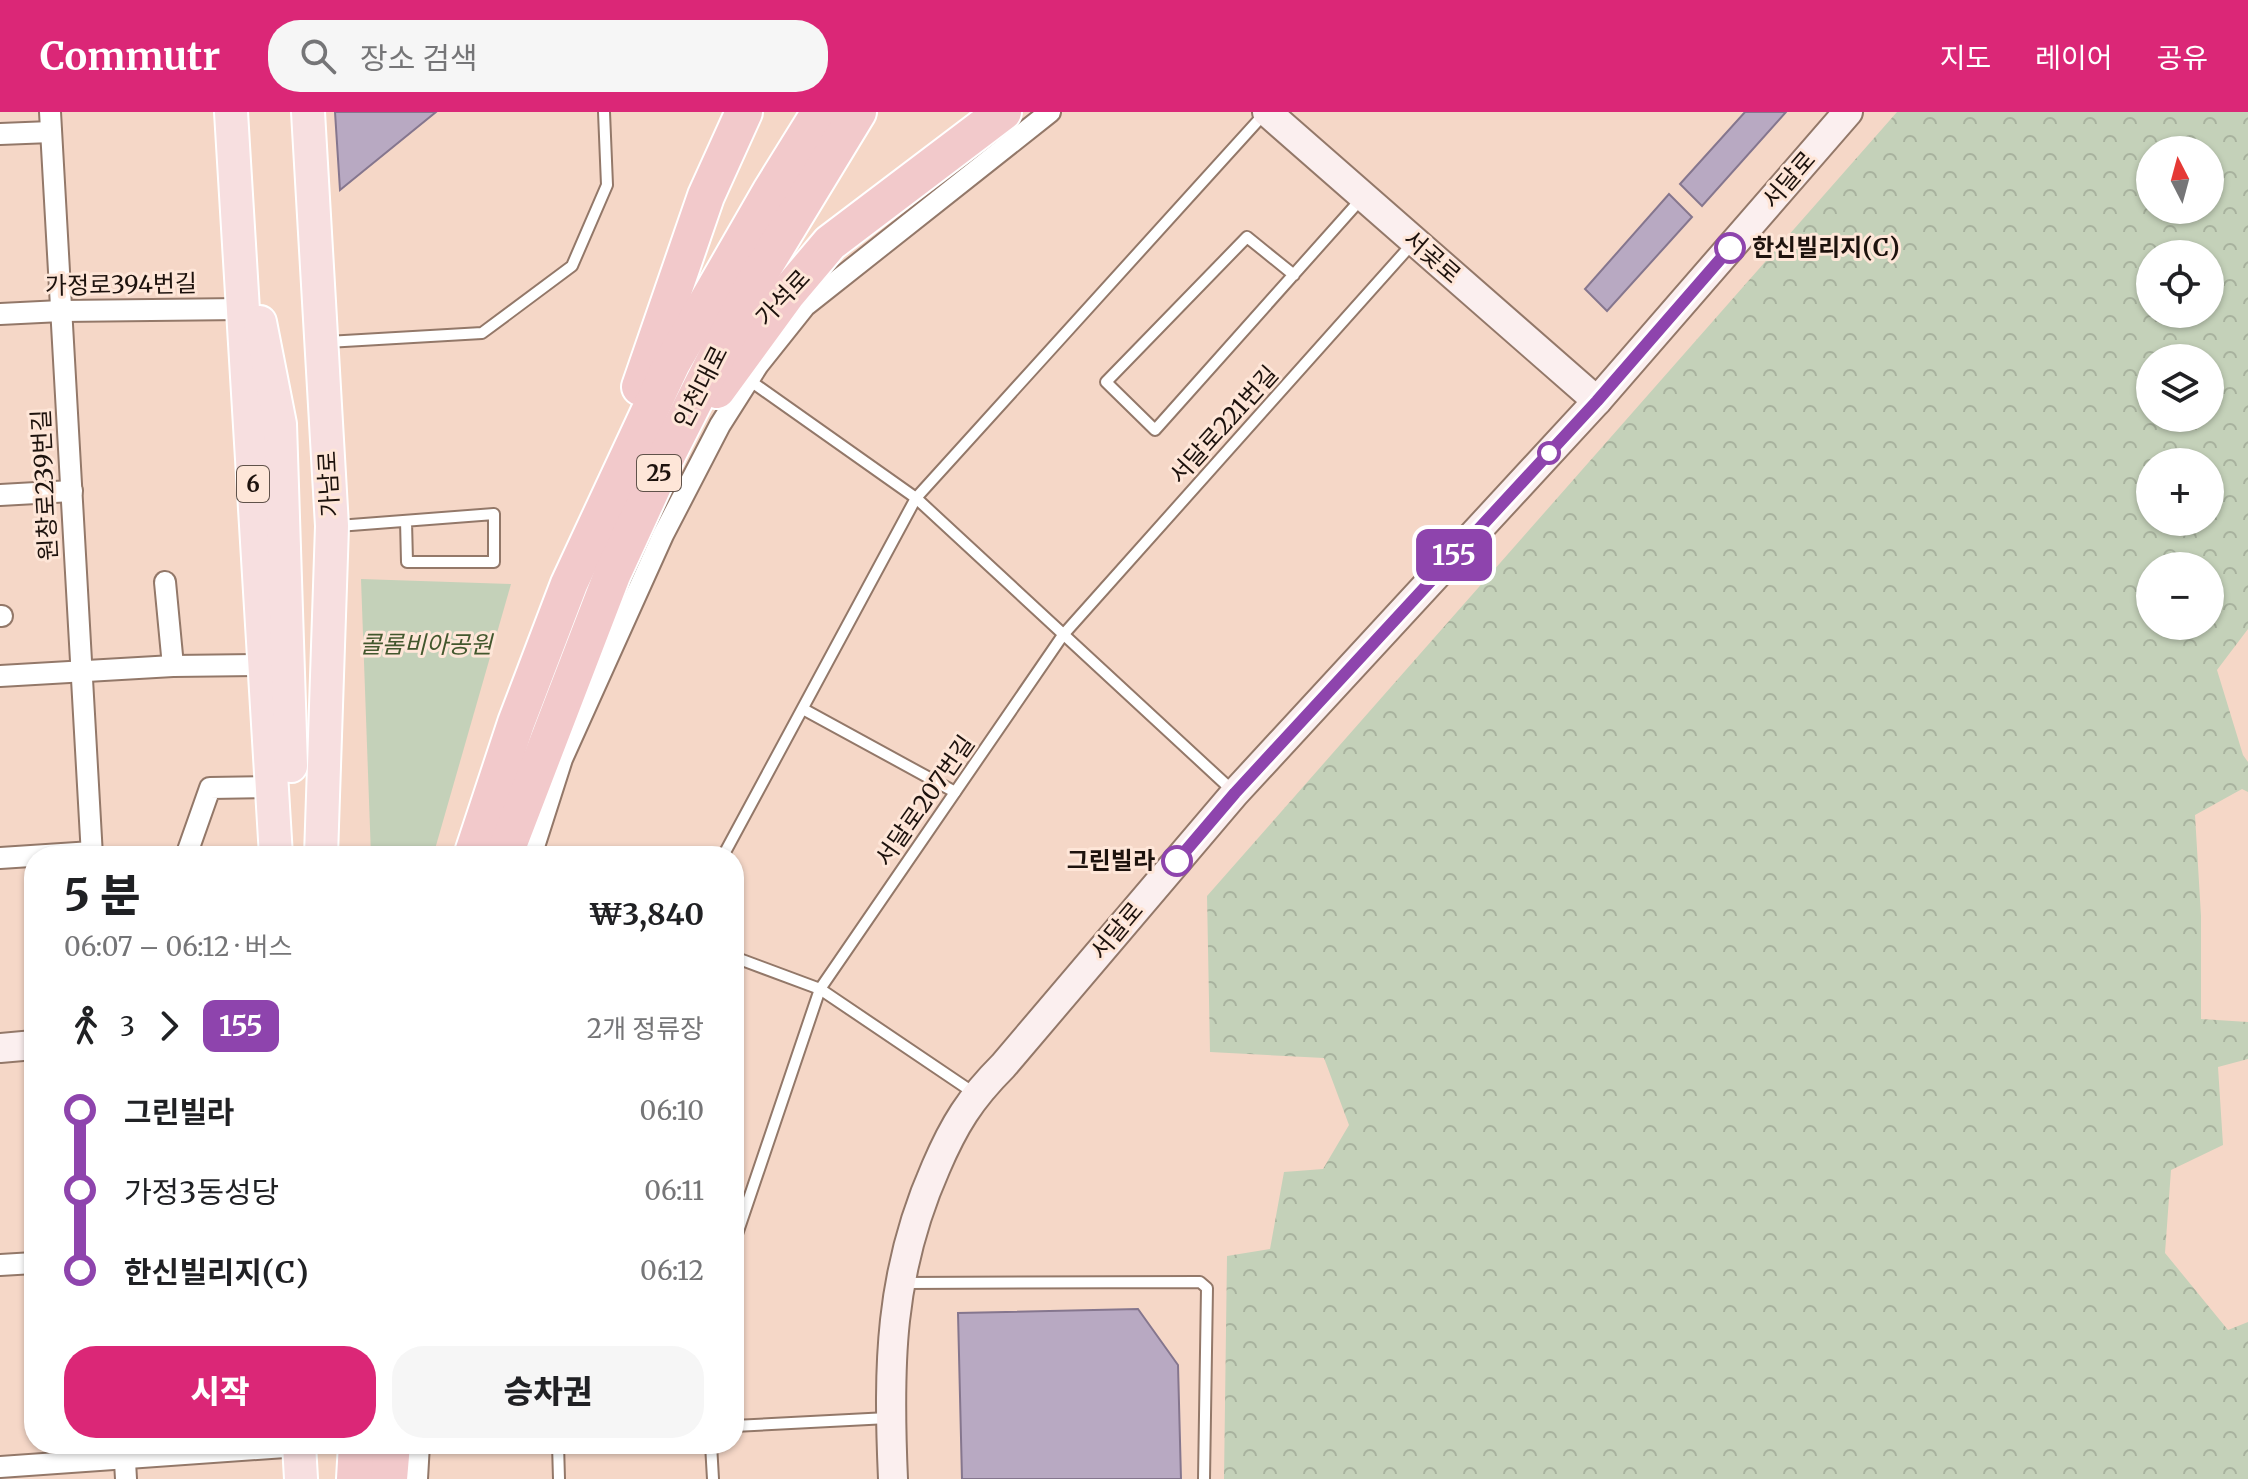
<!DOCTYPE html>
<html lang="ko">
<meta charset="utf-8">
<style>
:root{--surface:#fff;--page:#f6f6f6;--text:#202124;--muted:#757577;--accent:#db2777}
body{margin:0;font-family:Merriweather,"Noto Sans KR",serif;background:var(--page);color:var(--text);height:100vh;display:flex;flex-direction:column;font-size:30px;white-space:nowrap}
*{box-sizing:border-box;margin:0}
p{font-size:26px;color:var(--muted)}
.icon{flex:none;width:44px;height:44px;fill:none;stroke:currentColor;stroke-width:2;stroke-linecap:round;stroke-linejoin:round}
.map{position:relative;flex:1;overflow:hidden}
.drawer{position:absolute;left:24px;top:734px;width:720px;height:608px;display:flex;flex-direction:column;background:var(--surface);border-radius:32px;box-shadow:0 2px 6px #0004}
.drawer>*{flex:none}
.badge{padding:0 16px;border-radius:12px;font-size:28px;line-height:52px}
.needle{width:52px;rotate:354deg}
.buttons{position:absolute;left:2136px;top:24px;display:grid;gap:16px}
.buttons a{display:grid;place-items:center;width:88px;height:88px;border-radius:50%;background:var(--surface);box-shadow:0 2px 6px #0004;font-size:40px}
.map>.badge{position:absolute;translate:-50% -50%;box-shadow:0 0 0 4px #fff}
.legs{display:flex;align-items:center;gap:12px;height:88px;padding:0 40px;font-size:26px}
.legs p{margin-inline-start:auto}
.headline{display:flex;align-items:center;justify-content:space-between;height:136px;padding:0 40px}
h1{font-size:44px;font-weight:800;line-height:60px}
.cta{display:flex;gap:16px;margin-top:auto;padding:16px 40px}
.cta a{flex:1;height:92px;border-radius:32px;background:var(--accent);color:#fff;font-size:32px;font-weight:800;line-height:92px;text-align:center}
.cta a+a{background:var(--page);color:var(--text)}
ul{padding:0 40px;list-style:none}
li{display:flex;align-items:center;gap:28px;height:80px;font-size:30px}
li i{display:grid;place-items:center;width:12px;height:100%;margin:0 10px;background:currentColor}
li i::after{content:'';width:20px;height:20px;margin:-10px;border:6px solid;border-radius:50%;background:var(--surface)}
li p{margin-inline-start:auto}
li:first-child i{background:linear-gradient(#0000 50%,currentColor 0)}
li:last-child i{background:linear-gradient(currentColor 50%,#0000 0)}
header{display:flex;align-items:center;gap:48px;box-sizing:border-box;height:112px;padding:0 40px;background:var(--accent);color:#fff}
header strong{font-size:38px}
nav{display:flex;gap:44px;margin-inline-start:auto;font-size:28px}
.search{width:560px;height:72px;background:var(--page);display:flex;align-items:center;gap:20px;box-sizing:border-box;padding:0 28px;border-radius:32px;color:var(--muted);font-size:30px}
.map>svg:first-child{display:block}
</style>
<header>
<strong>Commutr</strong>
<div class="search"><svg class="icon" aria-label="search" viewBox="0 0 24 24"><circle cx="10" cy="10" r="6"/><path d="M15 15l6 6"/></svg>장소 검색</div>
<nav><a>지도</a><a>레이어</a><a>공유</a></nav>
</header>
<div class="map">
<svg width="2248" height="1367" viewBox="0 0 2248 1367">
<defs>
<pattern id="forest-crowns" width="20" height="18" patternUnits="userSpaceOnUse" patternTransform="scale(2)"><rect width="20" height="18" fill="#c4d1b9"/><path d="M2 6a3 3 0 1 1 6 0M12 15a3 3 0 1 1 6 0" fill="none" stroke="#a8b29e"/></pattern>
</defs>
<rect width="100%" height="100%" fill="#f5d7c7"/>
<polygon fill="#c4d1b9" points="361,467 511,472 433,744 371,744"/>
<path fill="url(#forest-crowns)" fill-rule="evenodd" d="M1897 0H2248V517L2217 558 2243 643 2248 650V680L2242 677 2195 703 2201 804V907L2248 910V947L2218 955 2223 1033 2171 1058 2165 1141 2228 1218 2248 1210V1367H1224L1227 1144 1270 1137 1284 1060 1323 1057 1349 1013 1324 946 1210 940 1207 784ZM2150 38H2210V98H2150ZM2150 142H2210V202H2150ZM2150 246H2210V306H2150ZM2150 350H2210V410H2150ZM2150 454H2210V514H2150Z"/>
<g fill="#b8a9c2" stroke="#85768e" stroke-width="2">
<polygon points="335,0 436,0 340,78"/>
<polygon points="1745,0 1786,0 1702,94 1680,72"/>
<polygon points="1669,82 1692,105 1607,199 1585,177"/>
<polygon points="1138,1197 1178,1253 1181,1367 962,1367 958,1201"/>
</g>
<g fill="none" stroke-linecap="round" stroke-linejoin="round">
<g stroke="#937869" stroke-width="14">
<g id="lane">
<polyline points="1294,163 1247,125 1106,270 1155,318 1362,86"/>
<polyline points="327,230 482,221 572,154 607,73 604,0"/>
<polyline points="749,268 916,386 1234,680"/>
<polyline points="338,414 494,402 494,450 407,450 406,409"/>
<polyline points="803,597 955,680"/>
<polyline points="723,744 916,386 1265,1"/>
<polyline points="734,845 820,877 974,981"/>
<polyline points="734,1131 820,877 1063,523 1412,132"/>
<polyline points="904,1171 1200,1170 1207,1176 1204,1367"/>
<polyline points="734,1314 888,1306"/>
<polyline points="558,1332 559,1367"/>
<polyline points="711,1332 713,1367"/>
</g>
</g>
<g stroke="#937869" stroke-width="24">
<g id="street">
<polyline points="50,0 92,744"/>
<polyline points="0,22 51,20"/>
<polyline points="0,202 61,199 242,197"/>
<polyline points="0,383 72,379"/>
<polyline points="165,470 173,554"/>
<polyline points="0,504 2,504"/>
<polyline points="0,564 173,554 263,553"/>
<polyline points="186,744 210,676 272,675"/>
<polyline points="531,744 562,647 663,423 720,313 758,253 805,194 1050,0"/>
<polyline points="0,746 92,740"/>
<polyline points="0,1153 34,1151"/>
<polyline points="124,1332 126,1367"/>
<polyline points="0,1355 299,1334"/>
<polyline points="417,1367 419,1332"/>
</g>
</g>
<g stroke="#937869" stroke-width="32">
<g id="secondary">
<polyline points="1267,0 1597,289"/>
<polyline points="0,936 34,933"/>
<path d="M893 1367C888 1254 889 1161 936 1055 954 1013 970 987 1003 954L1235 681 1597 289 1848 0"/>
</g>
</g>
<g stroke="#fff" stroke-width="36">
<g id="primary">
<polyline points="231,0 276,744"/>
<polyline points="308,0 332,414 321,744"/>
<polyline points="260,210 280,312 291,654"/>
<polyline points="299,1332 301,1367"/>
</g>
</g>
<g stroke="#fff" stroke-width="40">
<g id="highway">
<polyline points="640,275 706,84 744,0"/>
<polyline points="717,278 787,182 830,131 1003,0"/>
<polyline points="472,744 516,611 569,472 672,251 771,79 820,0"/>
<polyline points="504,744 612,463 669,339 754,171 858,0"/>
<polyline points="355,1367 357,1332"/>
<polyline points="389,1367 392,1332"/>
</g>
</g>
<use href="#lane" stroke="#fff" stroke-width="10"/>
<use href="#street" stroke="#fff" stroke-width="20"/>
<use href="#secondary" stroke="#fbefef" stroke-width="28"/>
<use href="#primary" stroke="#f7dfe0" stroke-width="32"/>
<use href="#highway" stroke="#f2c9cb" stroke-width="36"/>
</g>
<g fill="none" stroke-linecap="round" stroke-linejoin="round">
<g stroke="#fff" stroke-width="18">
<polyline id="line-1" points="1177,749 1235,681 1597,289 1730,136"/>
</g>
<use href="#line-1" stroke="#8e44ad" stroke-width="12"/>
</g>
<g fill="#fff" stroke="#8e44ad" stroke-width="4">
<circle cx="1730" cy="136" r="14"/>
<circle cx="1549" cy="341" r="10"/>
<circle cx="1177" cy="749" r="14"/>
</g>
<g text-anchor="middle" stroke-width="6" stroke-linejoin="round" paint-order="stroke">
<g fill="#fee6d8" stroke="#60524a" stroke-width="2">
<rect x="637" y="343" width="44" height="36" rx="6"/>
<rect x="237" y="354" width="32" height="36" rx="6"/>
</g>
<g font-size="22" font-weight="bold" fill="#1d120d">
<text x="659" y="369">25</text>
<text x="253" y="380">6</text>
</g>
<g font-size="24" fill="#1d120d" stroke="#fee6d8">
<text transform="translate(1789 68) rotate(-49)" y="8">서달로</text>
<text transform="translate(1432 145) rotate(41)" y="8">서곶로</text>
<text transform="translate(121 173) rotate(-1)" y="8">가정로394번길</text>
<text transform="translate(783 186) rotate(-47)" y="8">가석로</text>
<text transform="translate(701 275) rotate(-63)" y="8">인천대로</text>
<text transform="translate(1224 313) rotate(-48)" y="8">서달로221번길</text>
<text transform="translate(329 372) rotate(-93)" y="8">가남로</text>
<text transform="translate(45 373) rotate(-93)" y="8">원창로239번길</text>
<text transform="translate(925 689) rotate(-55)" y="8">서달로207번길</text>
<text transform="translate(1117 819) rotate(-50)" y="8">서달로</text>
</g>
<g font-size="24" font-weight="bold" fill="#1d120d" stroke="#fee6d8" text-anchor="start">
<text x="1752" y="144">한신빌리지(C)</text>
<text x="1155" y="757" text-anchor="end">그린빌라</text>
</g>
<g font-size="24" font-style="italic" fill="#42572d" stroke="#fee6d8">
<text x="426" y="541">콜롬비아공원</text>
</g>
</g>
</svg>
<div class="buttons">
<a><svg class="needle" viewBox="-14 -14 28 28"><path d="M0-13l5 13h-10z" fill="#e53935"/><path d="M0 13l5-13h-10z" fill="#757577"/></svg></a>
<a><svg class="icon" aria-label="locate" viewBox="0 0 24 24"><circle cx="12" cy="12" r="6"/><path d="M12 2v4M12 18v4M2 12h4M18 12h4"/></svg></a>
<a><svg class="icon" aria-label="layers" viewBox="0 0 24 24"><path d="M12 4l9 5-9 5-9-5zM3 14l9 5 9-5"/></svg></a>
<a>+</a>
<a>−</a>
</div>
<b class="badge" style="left:1454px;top:443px;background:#8e44ad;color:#fff">155</b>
<section class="drawer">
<div class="headline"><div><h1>5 분</h1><p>06:07 – 06:12 · 버스</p></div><b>₩3,840</b></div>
<div class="legs"><svg class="icon" aria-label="walk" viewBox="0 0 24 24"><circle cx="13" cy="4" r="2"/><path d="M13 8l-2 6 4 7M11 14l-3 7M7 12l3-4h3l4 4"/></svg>3<svg class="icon" aria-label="forward" viewBox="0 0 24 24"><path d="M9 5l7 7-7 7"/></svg><b class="badge" style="background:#8e44ad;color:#fff">155</b><p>2개 정류장</p></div>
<ul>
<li><i style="color:#8e44ad"></i><b>그린빌라</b><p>06:10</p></li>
<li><i style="color:#8e44ad"></i><span>가정3동성당</span><p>06:11</p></li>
<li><i style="color:#8e44ad"></i><b>한신빌리지(C)</b><p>06:12</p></li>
</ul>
<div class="cta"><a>시작</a><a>승차권</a></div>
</section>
</div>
